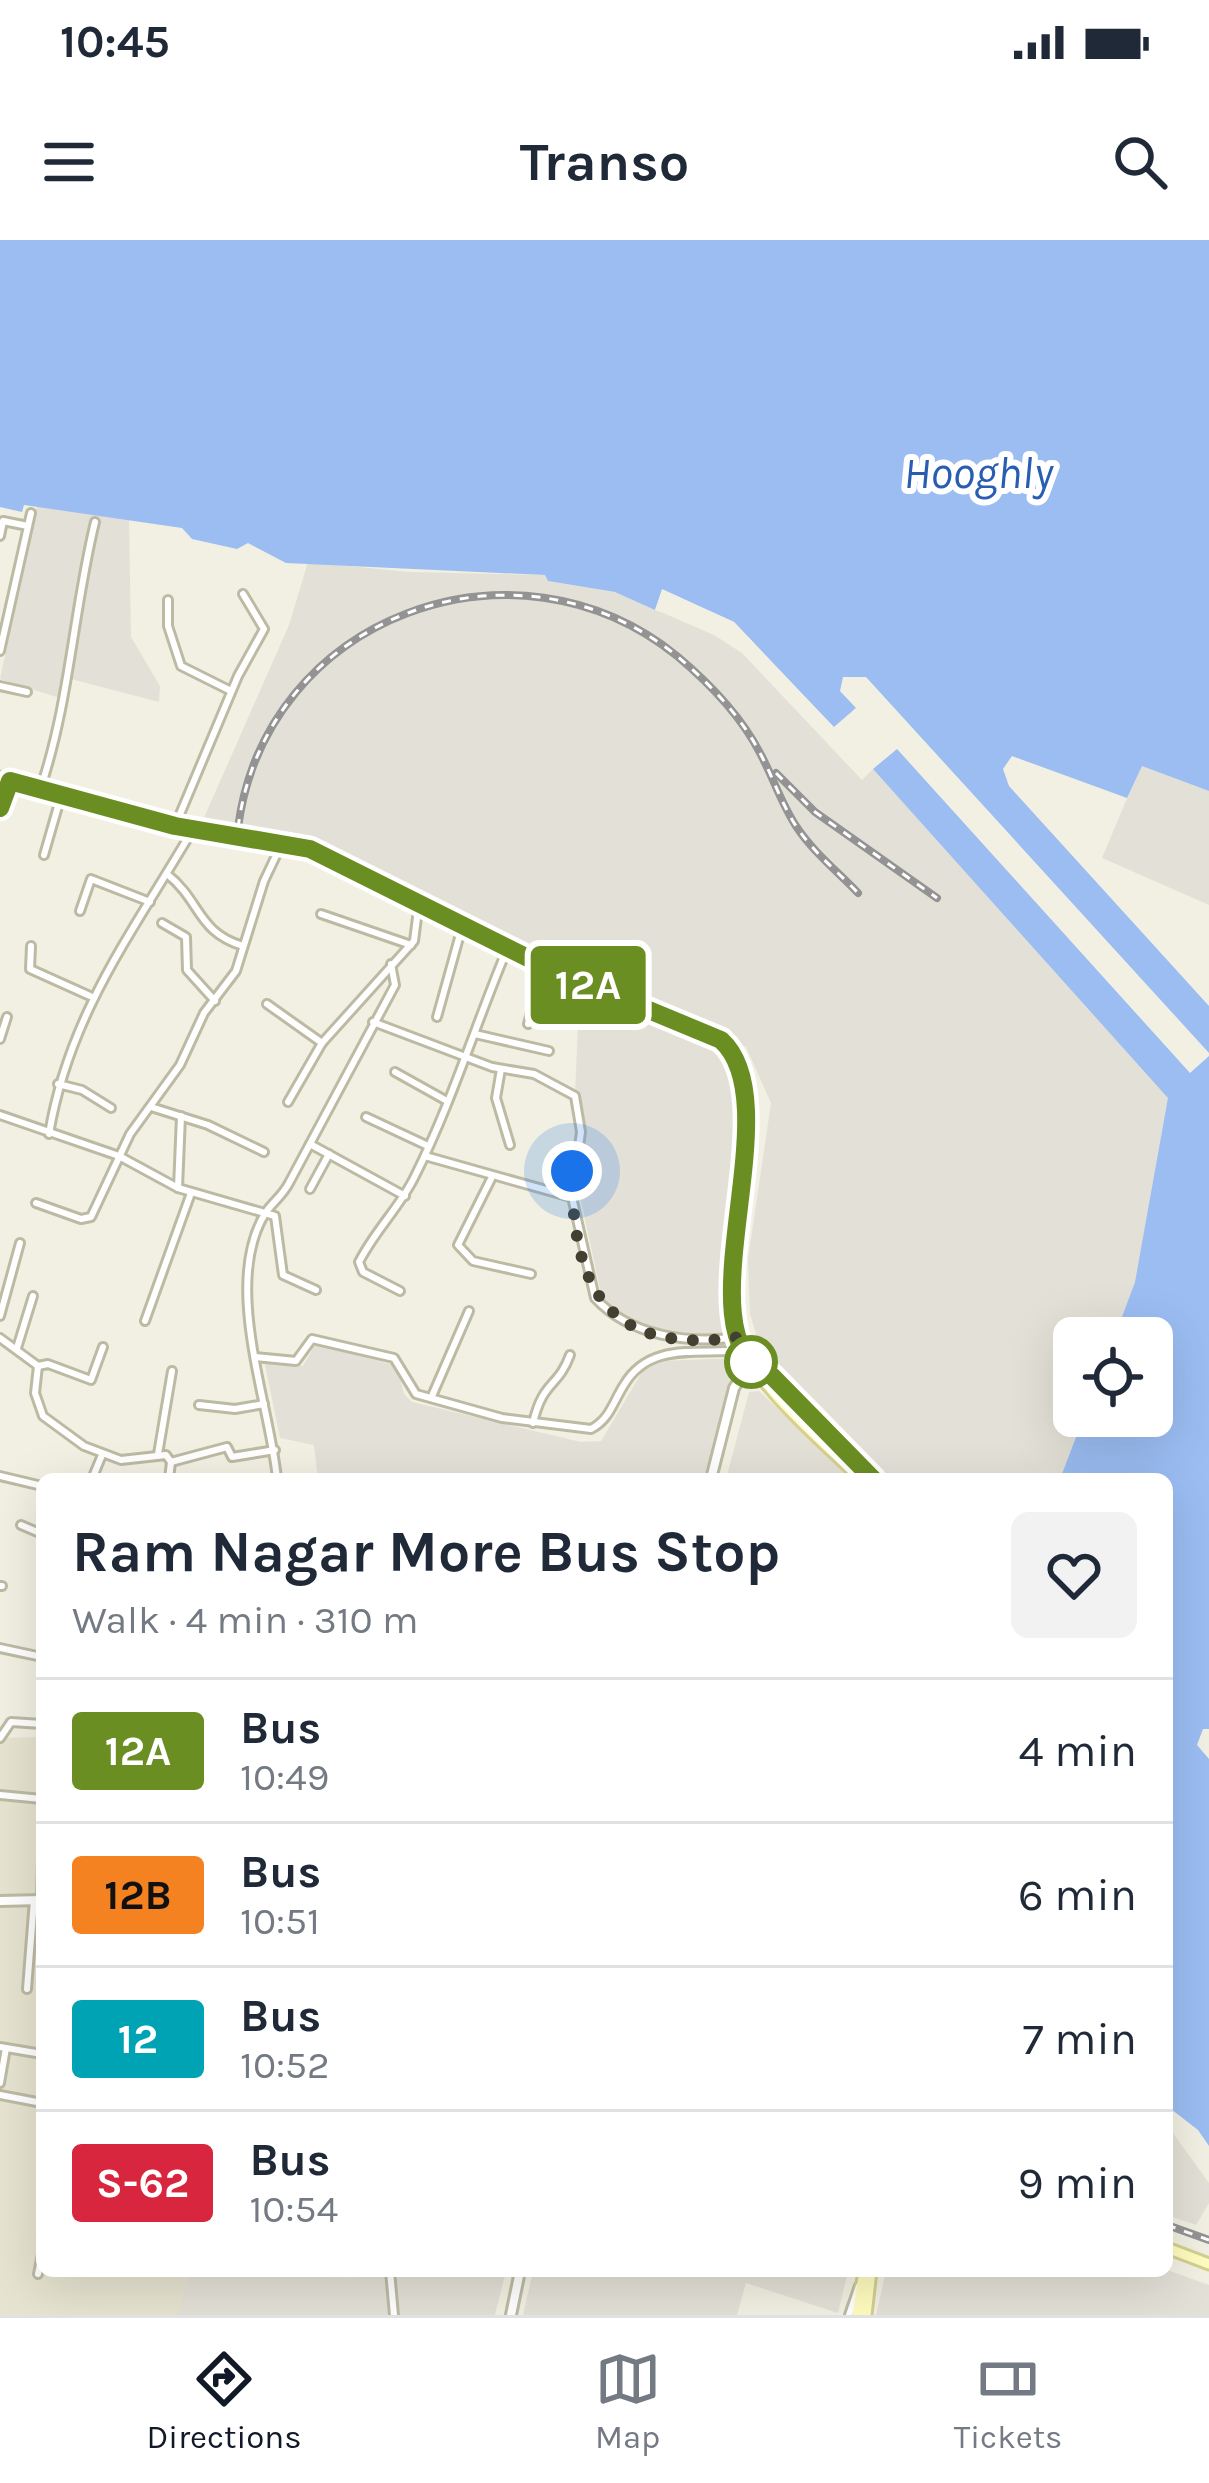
<!DOCTYPE html>
<meta charset="utf-8">
<style>
:root{--surface:#fff;--page:#f2f2f3;--text:#1f2937;--muted:#747a83;--line:#e0e1e3;--accent:#111827}
body{margin:0;font-family:Karla,sans-serif;background:var(--page);color:var(--text);height:100vh;display:flex;flex-direction:column;font-size:45px;white-space:nowrap}
*{box-sizing:border-box;margin:0}
p{font-size:39px;color:var(--muted)}
.icon{flex:none;width:66px;height:66px;fill:none;stroke:currentColor;stroke-width:2;stroke-linecap:round;stroke-linejoin:round}
.map{position:relative;flex:1;overflow:hidden}
.drawer{position:absolute;left:36px;top:1233px;width:1137px;height:804px;display:flex;flex-direction:column;background:var(--surface);border-radius:18px;box-shadow:0 12px 48px #0002}
.drawer>*{flex:none}
.badge{padding:0 24px;border-radius:9px;font-size:42px;line-height:78px}
.buttons{position:absolute;left:1053px;top:1077px;display:grid;gap:24px}
.buttons a{display:grid;place-items:center;width:120px;height:120px;border-radius:18px;background:var(--surface);box-shadow:0 12px 48px #0002;font-size:60px}
.you{position:absolute;width:60px;height:60px;margin:-30px;border:9px solid #fff;border-radius:50%;background:#1a73e8;box-shadow:0 0 0 18px #1a73e833}
.map>.badge{position:absolute;translate:-50% -50%;box-shadow:0 0 0 6px #fff}
.round{display:grid;place-items:center;flex:none;width:126px;height:126px;border-radius:18px;background:var(--page)}
.headline{display:flex;align-items:center;justify-content:space-between;height:204px;padding:0 36px}
h1{font-size:57px;font-weight:700;line-height:90px}
ul{padding:0;list-style:none}
li{display:flex;align-items:center;gap:36px;height:144px;padding:0 36px;border-top:3px solid var(--line)}
li div{flex:1}
li b{display:block;font-size:45px}
li em{font-style:normal}
li .badge{min-width:132px;font-weight:700;text-align:center}
.status{display:flex;justify-content:space-between;align-items:center;height:84px;padding:0 60px;background:var(--surface);direction:ltr}
.status svg{height:33px;fill:currentColor}
header{display:flex;justify-content:space-between;align-items:center;height:156px;padding:0 36px;background:var(--surface);font-size:54px;font-weight:700}
.tab-bar{display:flex;justify-content:space-around;align-items:center;height:168px;border-top:3px solid var(--line);background:var(--surface);font-size:33px;color:var(--muted)}
.tab-bar a{display:grid;justify-items:center;gap:6px}
.tab-bar .selected{color:var(--accent)}
.map>svg:first-child{display:block}
</style>
<div class="status"><b>10:45</b><svg viewBox="0 0 49 12"><path d="M0 12V9h3v3zM5 12V6h3v6zM10 12V3h3v9zM15 12V0h3v12zM26 1h20v11H26zM47 4h2v5h-2z"/></svg></div>
<header><svg class="icon" aria-label="menu" viewBox="0 0 24 24"><path d="M4 6h16M4 12h16M4 18h16"/></svg>Transo<svg class="icon" aria-label="search" viewBox="0 0 24 24"><circle cx="10" cy="10" r="6"/><path d="M15 15l6 6"/></svg></header>
<div class="map">
<svg width="1209" height="2075" viewBox="0 0 1209 2075">
<rect width="100%" height="100%" fill="#f2f0e2"/>
<polygon fill="#e6e3d0" points="42,1497 42,2031 455,2031 443,2075 0,2075 0,1498"/>
<g fill="#e3e0d7">
<polygon points="37,266 129,279 131,397 160,446 159,462 71,439 66,460 0,439"/>
<polygon points="308,322 409,332 546,335 548,341 615,352 714,395 742,413 862,540 873,529 1148,830 1168,858 1169,870 1135,1042 1114,1098 1074,1098 1074,1176 1084,1176 1060,1239 884,1239 764,1120 750,1074 748,1019 771,863 746,807 570,729 310,604 199,589 289,385"/>
<polygon points="1141,525 1209,551 1209,665 1102,618"/>
<polygon points="579,762 717,805 727,818 739,878 722,1022 735,1094 679,1096 616,1075 603,1063 576,937 584,881 575,855"/>
<polygon points="316,1103 397,1126 404,1154 412,1162 581,1202 601,1201 642,1132 660,1121 738,1118 740,1127 727,1147 704,1239 318,1239 314,1205 280,1198 264,1120 303,1126"/>
<polygon points="759,1151 851,1239 726,1239 749,1152"/>
<polygon points="1167,1885 1209,1943 1209,1963 1196,1985 1167,1975"/>
<polygon points="1167,2030 1209,2045 1209,2075 876,2075 886,2031"/>
<polygon points="191,2031 299,2031 345,2039 400,2031 506,2031 495,2075 178,2075"/>
<polygon points="533,2031 848,2031 838,2073 746,2043 737,2075 523,2075"/>
</g>
<g fill="#9bbdf2">
<polygon points="0,0 1209,0 1209,551 1142,526 1127,558 1012,516 1003,529 1009,546 1209,766 1209,813 866,437 843,437 840,451 856,468 834,488 734,382 663,350 655,370 615,352 548,341 545,335 286,323 248,303 237,309 192,299 182,288 24,265 22,272 0,267"/>
<polygon points="897,509 1190,833 1209,816 1209,1489 1203,1489 1197,1505 1209,1519 1209,1906 1198,1890 1167,1866 1167,1239 1060,1239 1084,1176 1152,1176 1152,1098 1114,1098 1135,1042 1168,858 873,529"/>
</g>
<polygon fill="#f2f0e2" points="662,349 734,382 834,487 856,468 860,472 831,493 730,387 666,357 661,372 655,370"/>
<g fill="none" stroke-linecap="round" stroke-linejoin="round">
<g stroke="#bdbaa4" stroke-width="12">
<g id="minor">
<polyline points="0,296 3,281 28,286"/>
<polyline points="168,360 168,386 181,426 231,451"/>
<polyline points="0,411 31,273"/>
<polyline points="0,446 27,452"/>
<path d="M40 550C70 461 73 372 95 282"/>
<polyline points="175,586 238,436 264,389 243,354"/>
<polyline points="44,615 61,556"/>
<path d="M167 634C201 661 197 692 243 706"/>
<polyline points="80,671 91,639 150,662"/>
<polyline points="321,674 411,705"/>
<polyline points="162,683 186,697 187,730 215,761"/>
<polyline points="31,706 30,729 90,756"/>
<polyline points="267,764 322,803"/>
<polyline points="437,777 462,687"/>
<path d="M373 782 492 827 534 834 575 856 581 892 572 957 595 1058C631 1097 689 1104 739 1097"/>
<polyline points="528,784 543,725"/>
<polyline points="475,794 549,811"/>
<polyline points="0,799 7,777"/>
<polyline points="501,829 496,858 510,905"/>
<polyline points="395,832 447,861"/>
<polyline points="58,844 82,850 111,868"/>
<polyline points="288,862 322,803 414,701 419,662"/>
<polyline points="151,867 208,885 264,912"/>
<polyline points="0,875 119,916 178,948 275,976 283,1035 316,1050"/>
<polyline points="366,877 428,906"/>
<path d="M49 894C69 775 132 693 192 591"/>
<polyline points="310,904 405,956"/>
<polyline points="425,916 571,957"/>
<polyline points="491,939 458,1005 473,1021 531,1034"/>
<polyline points="178,948 181,876"/>
<polyline points="310,949 329,914"/>
<polyline points="36,963 81,979 91,977 130,894 180,825 204,773 236,731 264,641 282,603"/>
<path d="M400 1051 363 1032 359 1022C376 989 400 967 415 936 452 862 476 783 508 707"/>
<polyline points="0,1076 20,1003"/>
<polyline points="145,1081 191,953"/>
<polyline points="0,1098 38,1126 35,1153 43,1176 84,1206 121,1220 166,1215 171,1222 169,1239"/>
<polyline points="17,1108 33,1056"/>
<path d="M255 1117 296 1121 312 1099 394 1118 416 1154 502 1178 591 1189C610 1179 613 1162 624 1145 650 1101 699 1115 743 1110"/>
<polyline points="38,1126 48,1124 91,1140 103,1107"/>
<polyline points="432,1156 469,1071"/>
<polyline points="199,1165 235,1169 264,1164"/>
<path d="M533 1183C543 1140 558 1148 570 1115"/>
<polyline points="158,1214 172,1131"/>
<polyline points="171,1222 227,1207 232,1217 275,1210"/>
<polyline points="0,1236 42,1246"/>
<polyline points="92,1239 102,1215"/>
<path d="M277 1239C270 1163 221 1043 266 972 273 962 283 955 289 943L395 745 391 724"/>
<polyline points="21,1285 42,1294"/>
<polyline points="0,1346 2,1346"/>
<polyline points="0,1408 42,1417"/>
<polyline points="0,1498 11,1482 42,1484"/>
<polyline points="0,1555 42,1559"/>
<polyline points="41,1660 42,1623"/>
<polyline points="27,1749 34,1660"/>
<polyline points="0,1807 42,1814"/>
<polyline points="0,1843 6,1808"/>
<polyline points="0,1855 42,1863"/>
<polyline points="390,2031 394,2075"/>
<polyline points="38,2034 42,2014"/>
<polyline points="849,2075 859,2046"/>
</g>
</g>
<g stroke="#bdbaa4" stroke-width="14">
<g id="tertiary">
<polyline points="0,568 10,541"/>
<polyline points="711,1239 734,1148 751,1122"/>
<polyline points="0,1661 42,1660"/>
<polyline points="511,2075 520,2031"/>
</g>
</g>
<g stroke="#d3d090" stroke-width="15">
<g id="secondary">
<path d="M0 537 175 586 311 609 550 729 721 800C780 852 718 1022 740 1099 753 1144 827 1205 861 1239"/>
<polyline points="761,1132 772,1136 873,1239"/>
<polyline points="1167,2008 1209,2024"/>
<polyline points="857,2075 864,2031"/>
<polyline points="866,2075 871,2031"/>
</g>
</g>
<use href="#minor" stroke="#fff" stroke-width="6"/>
<use href="#tertiary" stroke="#fff" stroke-width="8"/>
<use href="#secondary" stroke="#fffcbf" stroke-width="9"/>
<g stroke="#939393" stroke-width="8">
<g id="rail">
<polyline points="776,533 815,572 937,658"/>
<path d="M238 588C265 376 515 285 677 416 708 442 741 476 760 513 773 537 781 563 796 586 813 612 837 631 858 653"/>
<polyline points="1167,1985 1209,2000"/>
</g>
</g>
<use href="#rail" stroke="#fff" stroke-width="3" stroke-dasharray="9" stroke-linecap="butt"/>
</g>
<g fill="none" stroke-linecap="round" stroke-linejoin="round">
<g stroke="#fff" stroke-width="27">
<path id="line" d="M0 568 10 541 175 586 310 609 550 729 721 800C794 866 675 1101 772 1136L873 1239"/>
</g>
<use href="#line" stroke="#6b8e23" stroke-width="18"/>
<path stroke="#434032" stroke-width="12" stroke-dasharray="0 21.6" d="M572 931C572 1049 608 1116 739 1097L751 1122"/>
</g>
<circle fill="#fff" stroke="#6b8e23" stroke-width="6" cx="751" cy="1122" r="24"/>
<g text-anchor="middle" stroke-width="12" stroke-linejoin="round" paint-order="stroke">
<g font-size="45" font-style="italic" fill="#295db1" stroke="#fff">
<text x="978" y="248">Hooghly</text>
</g>
</g>
</svg>
<div class="buttons">
<a><svg class="icon" aria-label="locate" viewBox="0 0 24 24"><circle cx="12" cy="12" r="6"/><path d="M12 2v4M12 18v4M2 12h4M18 12h4"/></svg></a>
</div>
<div class="you" style="left:572px;top:931px"></div>
<b class="badge" style="left:588px;top:745px;background:#6b8e23;color:#fff">12A</b>
<section class="drawer">
<div class="headline"><div><h1>Ram Nagar More Bus Stop</h1><p>Walk · 4 min · 310 m</p></div><a class="round"><svg class="icon" aria-label="heart" viewBox="0 0 24 24"><path d="M12 20l-8-8c-3-5 5-10 8-4 3-6 11-1 8 4z"/></svg></a></div>
<ul>
<li><span class="badge" style="background:#6b8e23;color:#fff">12A</span><div><b>Bus</b><p>10:49</p></div><em>4 min</em></li>
<li><span class="badge" style="background:#f58220;color:#111">12B</span><div><b>Bus</b><p>10:51</p></div><em>6 min</em></li>
<li><span class="badge" style="background:#00a3b4;color:#fff">12</span><div><b>Bus</b><p>10:52</p></div><em>7 min</em></li>
<li><span class="badge" style="background:#d7263d;color:#fff">S-62</span><div><b>Bus</b><p>10:54</p></div><em>9 min</em></li>
</ul>
</section>
</div>
<nav class="tab-bar">
<a class="selected"><svg class="icon" aria-label="directions" viewBox="0 0 24 24"><path d="M12 3l9 9-9 9-9-9zM9 14v-3h6M13 9l2 2-2 2"/></svg>Directions</a>
<a><svg class="icon" aria-label="map" viewBox="0 0 24 24"><path d="M3 6l6-2 6 2 6-2v14l-6 2-6-2-6 2zM9 4v14M15 6v14"/></svg>Map</a>
<a><svg class="icon" aria-label="tickets" viewBox="0 0 24 24"><path d="M3 7h18v10H3zM15 7v10"/></svg>Tickets</a>
</nav>
